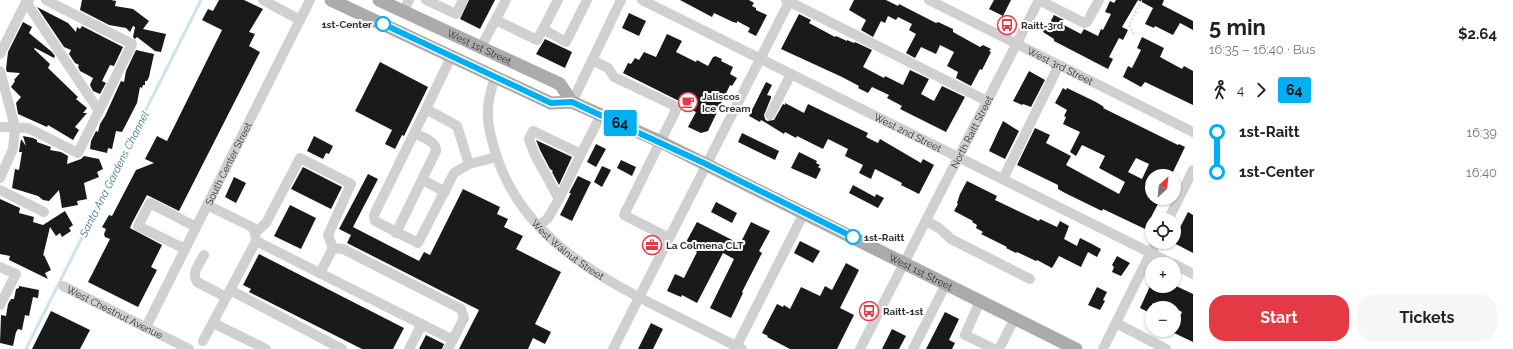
<!DOCTYPE html>
<meta charset="utf-8">
<style>
:root{--surface:#fff;--page:#f6f6f6;--text:#202124;--muted:#757577;--accent:#e63946}
body{margin:0;font-family:Raleway,sans-serif;background:var(--page);color:var(--text);height:100vh;display:flex;flex-direction:column;font-size:15px;white-space:nowrap}
*{box-sizing:border-box;margin:0}
p{font-size:13px;color:var(--muted)}
.icon{flex:none;width:22px;height:22px;fill:none;stroke:currentColor;stroke-width:2;stroke-linecap:round;stroke-linejoin:round}
.map{position:relative;flex:1;overflow:hidden}
.sheet{display:flex;flex-direction:column;background:var(--surface);width:320px}
.sheet>*{flex:none}
.badge{padding:0 8px;border-radius:3px;font-size:14px;line-height:26px}
.needle{width:26px;rotate:27deg}
.buttons{position:absolute;left:1145px;top:169px;display:grid;gap:8px}
.buttons a{display:grid;place-items:center;width:36px;height:36px;border-radius:50%;background:var(--surface);box-shadow:0 1px 3px #0004;font-size:20px}
.map>.badge{position:absolute;translate:-50% -50%;box-shadow:0 0 0 2px #fff}
.legs{display:flex;align-items:center;gap:6px;height:44px;padding:0 16px;font-size:13px}
.legs p{margin-inline-start:auto}
.headline{display:flex;align-items:center;justify-content:space-between;height:68px;padding:0 16px}
h1{font-size:22px;font-weight:700;line-height:30px}
.action{display:flex;gap:8px;margin-top:auto;padding:8px 16px}
.action a{flex:1;height:46px;border-radius:16px;background:var(--accent);color:#fff;font-size:16px;font-weight:700;line-height:46px;text-align:center}
.action a+a{background:var(--page);color:var(--text)}
ul{padding:0 16px;list-style:none}
li{display:flex;align-items:center;gap:14px;height:40px;font-size:15px}
li i{display:grid;place-items:center;width:6px;height:100%;margin:0 5px;background:currentColor}
li i::after{content:'';width:10px;height:10px;margin:-5px;border:3px solid;border-radius:50%;background:var(--surface)}
li p{margin-inline-start:auto}
li:first-child i{background:linear-gradient(#0000 50%,currentColor 0)}
li:last-child i{background:linear-gradient(currentColor 50%,#0000 0)}
main{display:flex;flex:1;min-height:0}
.map>svg:first-child{display:block}
</style>
<main>
<div class="map">
<svg width="1193" height="349" viewBox="0 0 1193 349">
<rect width="100%" height="100%" fill="#fff"/>
<g fill="none" stroke-linecap="round" stroke-linejoin="round">
<polyline stroke="#cfe2ee" stroke-width="3" points="26,349 201,0"/>
</g>
<g fill="#1a1a1a" fill-rule="evenodd">
<polygon points="82,0 111,0 116,1 115,6 133,9 149,21 143,29 166,34 161,52 155,51 137,37 135,39 133,37 135,27 133,26 130,32 126,28 109,25 80,10"/>
<polygon points="219,0 244,0 263,9 249,32 255,34 249,46 260,52 179,211 147,195 132,223 130,228 162,245 151,267 157,270 138,307 88,282 110,239 105,237 104,234 106,229 102,227 109,215 112,216 136,170 154,163 145,159 157,136 167,141 222,30 202,20 208,9 213,11"/>
<polygon points="469,0 495,0 480,29 460,19"/>
<polygon points="680,0 749,0 754,3 752,6 756,8 756,10 767,15 756,36 748,32 750,28 737,21 737,23 733,22 714,13 712,17"/>
<polygon points="854,0 886,0 898,6 899,4 936,23 938,22 953,29 953,32 980,47 983,45 991,49 989,51 991,52 982,70 980,69 971,86 956,78 958,72 947,66 954,52 940,45 936,54 921,47 915,58 906,53 916,34 909,30 912,24 898,17 896,20 888,16 885,23 881,21 873,37 861,30 866,20 849,10"/>
<polygon points="994,0 1011,0 1003,16 989,9"/>
<polygon points="1116,0 1138,0 1122,27 1128,30 1123,40 1119,38 1109,57 1113,59 1108,69 1054,41 1054,39 1043,32 1046,25 1048,26 1054,15 1064,20 1062,24 1081,34 1084,29 1098,36 1101,29 1103,30 1111,14 1105,12 1110,1 1114,3"/>
<polygon points="1138,0 1164,0 1162,5 1193,21 1193,30 1180,23 1173,35 1155,26 1154,28 1145,24 1153,8"/>
<polygon points="37,7 68,23 76,32 77,27 80,29 82,26 123,47 114,66 110,65 102,81 106,83 100,94 93,91 90,85 93,78 80,71 78,67 79,65 75,63 69,54 71,50 64,47"/>
<polygon points="629,13 646,21 639,36 622,28"/>
<polygon points="799,14 811,20 809,23 835,37 836,36 847,41 847,40 854,43 855,42 872,50 863,67 884,78 885,76 903,85 910,70 929,79 921,94 934,101 942,86 965,97 946,132 900,109 902,106 887,98 889,95 872,87 868,93 858,88 859,86 842,77 781,49"/>
<polygon points="23,22 32,27 29,33 52,52 55,56 54,58 35,48 34,49 50,64 48,68 78,97 76,99 87,108 83,113 87,113 75,127 79,130 73,140 48,125 47,127 18,114 16,103 21,97 11,87 15,81 14,80 20,73 7,72 6,69 8,52"/>
<polygon points="667,34 682,41 676,52 696,62 697,60 708,66 713,57 714,57 715,56 722,59 721,61 733,67 730,74 737,78 732,86 730,85 708,131 701,133 688,127 696,112 680,104 681,102 623,73 628,63 631,64 635,58 639,60 644,52 656,57"/>
<polygon points="1142,37 1164,48 1160,57 1182,69 1184,66 1193,71 1193,105 1145,82 1141,87 1123,77 1128,66 1132,68 1141,50 1137,48"/>
<polygon points="545,39 572,52 565,68 536,54"/>
<polygon points="136,50 154,54 149,77 147,81 145,81 145,85 143,85 142,88 140,87 137,103 122,132 116,131 112,149 108,148 107,153 90,149 91,141 96,131 98,132 100,124 105,116 121,81 124,82 126,71"/>
<polygon points="380,62 428,87 404,136 402,135 395,149 385,144 392,130 355,111"/>
<polygon points="1029,71 1045,80 1031,107 1023,104 1022,105 1013,101"/>
<polygon points="766,82 772,85 767,95 771,96 771,98 764,115 765,119 767,121 774,120 783,104 785,105 785,103 804,113 808,104 868,133 866,137 878,143 880,139 921,163 923,159 934,165 919,194 901,185 902,183 875,169 871,179 859,173 863,165 845,156 848,149 828,139 823,149 797,136 796,138 785,132 784,134 761,120 760,122 749,116"/>
<path d="M1063 88 1066 90 1067 88 1096 102 1104 107 1103 108 1178 145 1179 144 1185 147 1172 174 1169 173 1167 176H1152L1145 189 1152 193V198H1161L1145 229 1103 209 1102 211 1065 193 1058 189V185L1017 165 1035 128 1050 135 1046 143 1071 156 1066 165 1119 194 1125 182 1099 168 1105 156 1082 145 1076 156 1070 152 1080 132 1063 124 1066 117 1064 116 1067 110 1055 103ZM1136 158 1149 164 1142 179 1128 172Z"/>
<polygon points="1003,121 1019,131 1005,159 989,151"/>
<polygon points="742,133 779,151 775,160 738,142"/>
<polygon points="23,136 33,138 37,140 37,142 51,147 50,150 61,152 68,156 67,164 81,159 84,156 99,159 103,169 97,172 99,177 84,183 87,199 77,201 78,205 62,208 59,190 49,201 43,200 38,196 12,188 15,169 19,170 22,152 19,152 21,139 26,146"/>
<polygon points="314,136 333,146 329,154 326,153 323,159 307,151"/>
<polygon points="536,140 572,157 559,185 552,172 553,171 550,169 540,150"/>
<polygon points="596,144 606,149 596,167 587,162"/>
<polygon points="799,152 817,161 816,163 820,165 818,167 821,169 816,179 791,168"/>
<polygon points="621,160 636,167 632,176 617,168"/>
<polygon points="602,166 611,170 602,187 594,182"/>
<polygon points="303,167 342,187 331,209 291,189"/>
<polygon points="368,174 378,179 353,227 419,261 424,252 430,255 463,189 500,207 497,214 508,219 504,227 523,236 516,249 561,272 535,324 551,332 545,344 533,338 528,349 459,349 479,310 347,243 351,235 339,229"/>
<polygon points="578,176 591,182 572,221 560,215 571,193 569,193"/>
<polygon points="234,177 246,183 236,203 225,197"/>
<polygon points="967,181 997,196 995,200 1039,221 1040,219 1057,227 1060,221 1069,226 1064,239 1077,246 1080,238 1092,244 1101,249 1097,257 1088,252 1081,267 1059,256 1052,268 1037,260 1036,261 1017,252 1016,253 1006,248 1007,247 981,234 983,232 976,228 977,225 972,222 973,221 954,211 958,204 957,203 960,194"/>
<polygon points="853,185 875,197 876,194 884,198 878,208 849,193"/>
<polygon points="0,199 20,208 19,213 34,217 33,222 43,225 65,211 73,225 69,228 71,231 62,237 60,233 56,236 50,227 43,256 44,255 51,270 45,273 48,279 9,260 10,256 0,254"/>
<polygon points="716,202 737,213 732,223 711,212"/>
<polygon points="290,205 316,218 301,249 274,236"/>
<polygon points="1188,212 1193,215 1193,253 1172,242 1174,242 1174,239"/>
<polygon points="697,222 740,244 751,222 770,231 759,251 762,253 742,292 743,293 731,318 710,308 734,259 723,253 697,303 682,295 681,297 667,291 675,274 684,278 697,252 685,244"/>
<polygon points="800,241 820,251 813,263 794,253"/>
<polygon points="259,254 404,328 393,349 362,349 249,292 251,289 243,285"/>
<polygon points="1117,256 1130,263 1121,276 1112,272 1114,267 1112,265"/>
<polygon points="846,263 859,270 840,308 854,315 837,349 790,349 767,337 768,336 762,333 777,304 783,307 784,305 790,309 801,287 820,296 825,286 832,290"/>
<polygon points="19,286 39,290 38,298 33,297 29,316 25,315 22,330 18,329 16,332 13,346 0,343 1,315 6,316 8,304 11,299 14,299 16,289 19,288"/>
<polygon points="1150,286 1176,286 1193,294 1193,342 1172,332 1174,330 1182,312 1161,301 1159,306 1153,303 1148,312 1140,308"/>
<polygon points="1097,287 1107,292 1103,300 1105,301 1100,310 1088,305"/>
<polygon points="51,311 90,330 80,349 32,349"/>
<polygon points="945,312 959,319 949,340 955,343 952,349 926,349"/>
<polygon points="651,323 663,329 653,349 638,349"/>
<polygon points="892,329 906,336 899,349 882,349"/>
<polygon points="426,335 444,344 442,349 419,349"/>
</g>
<g fill="none" stroke-linecap="round" stroke-linejoin="round">
<polyline stroke="#cdcdcd" stroke-width="1.5" stroke-dasharray="2 2" stroke-linecap="butt" points="1134,34 1129,25 1142,0"/>
<g stroke="#d0d0d0" stroke-width="10">
<polyline points="263,0 300,20"/>
<polyline points="426,0 456,14 463,0"/>
<path id="s1" d="M642 0 1173 264"/>
<polyline points="786,0 987,101"/>
<path id="s2" d="M929 0 1193 132"/>
<polyline points="1039,0 1084,23 1087,22 1099,0"/>
<polyline points="26,2 99,111"/>
<polyline points="403,12 409,0"/>
<polyline points="496,20 537,40 543,29 566,42 587,0"/>
<polyline points="543,29 558,0"/>
<polyline points="481,47 506,0"/>
<polyline points="0,54 26,2 29,0"/>
<polyline points="451,57 426,109 457,126 469,164 497,157"/>
<polyline points="592,60 608,68 614,77 673,105 676,110 624,215 669,238"/>
<polyline points="0,71 15,127 13,149 0,178"/>
<path id="s3" d="M495 77C492 87 488 99 488 109 487 124 491 137 495 151 519 233 592 274 664 310 690 323 716 336 742 349"/>
<polyline points="572,102 621,0"/>
<polyline points="426,109 374,215 375,221 418,243 454,173 469,164"/>
<polyline points="770,115 791,74"/>
<polyline points="0,127 28,128 78,153 132,44 46,0"/>
<polyline points="581,154 559,199 534,153 529,139 533,131 581,154 601,115"/>
<polyline points="1003,179 1059,65"/>
<polyline points="423,180 445,192"/>
<polyline points="0,190 44,212"/>
<polyline points="1168,220 1193,170"/>
<polyline points="926,221 939,228 951,239 1030,279"/>
<polyline points="539,226 548,218 559,199"/>
<polyline points="255,233 266,223 300,158 351,184 328,235 333,248 320,273"/>
<path d="M396 233 436 151C437 141 422 137 414 133"/>
<polyline points="256,241 453,340"/>
<polyline points="333,248 343,249 461,309 464,318 448,349"/>
<polyline points="185,249 138,226 150,203 196,227"/>
<path d="M204 255C199 264 191 273 197 282L226 297"/>
<polyline points="1174,264 1193,274"/>
<polyline points="0,267 16,274 0,305"/>
<path id="s4" d="M63 286 189 349"/>
<polyline points="230,290 342,349"/>
<polyline points="980,301 965,335 994,349"/>
<polyline points="213,323 266,349"/>
<polyline points="1116,323 1166,349"/>
<path id="s5" d="M146 327 310 0"/>
<polyline points="203,341 256,241 255,233 252,227 207,205"/>
<polyline points="409,349 422,324"/>
<polyline points="613,349 790,0"/>
<polyline points="735,349 804,213"/>
<path id="s6" d="M860 349 1039 0"/>
<polyline points="913,349 946,284"/>
<polyline points="999,349 1015,318"/>
<polyline points="1103,349 1156,242"/>
</g>
<g stroke="#ababab" stroke-width="13">
<path id="s7" d="M331 0 551 103 572 102 661 142 1076 349"/>
<path id="s8" d="M379 0 560 84 572 102"/>
</g>
</g>
<g fill="none" stroke-linecap="round" stroke-linejoin="round">
<g stroke="#fff" stroke-width="9">
<polyline id="line-1" points="383,24 551,103 572,102 706,164 853,237"/>
</g>
<use href="#line-1" stroke="#00aff2" stroke-width="6"/>
</g>
<defs>
<g id="bus-ring" transform="scale(1)"><circle r="9.5" fill="#fff" stroke="#e63946" stroke-width="1.5"/><path d="M-5-6H5V4H4V6H2V4H-2V6H-4V4H-5ZM-3.5-4V0h7V-4ZM-3.5 1.2v1.5H-2V1.2ZM2 1.2v1.5H3.5V1.2Z" fill="#e63946"/></g>
<g id="cafe-ring" transform="scale(1)"><circle r="9.5" fill="#fff" stroke="#e63946" stroke-width="1.5"/><path d="M-5.5-4.5H6V0H3Q3 3.5 0 3.5H-2.5Q-5.5 3.5-5.5 0ZM3-3.2v2h1.7v-2ZM-6 4.5H4V6H-6Z" fill="#e63946"/></g>
<g id="office-ring" transform="scale(1)"><circle r="9.5" fill="#fff" stroke="#e63946" stroke-width="1.5"/><path d="M-6-3h4V-5.5h4V-3h4V5H-6ZM-1-4.5V-3h2v-1.5ZM-6 0V1H6V0Z" fill="#e63946"/></g>
</defs>
<g fill-rule="evenodd">
<use href="#bus-ring" x="1007" y="25"/>
<use href="#cafe-ring" x="688" y="102"/>
<use href="#office-ring" x="652" y="245"/>
<use href="#bus-ring" x="869" y="311"/>
</g>
<g fill="#fff" stroke="#00aff2" stroke-width="2">
<circle cx="383" cy="24" r="7"/>
<circle cx="853" cy="237" r="7"/>
</g>
<g text-anchor="middle" stroke-width="4" stroke-linejoin="round" paint-order="stroke">
<g font-size="10" font-weight="bold" fill="#333" stroke="#fff" text-anchor="end">
<text x="372" y="28">1st-Center</text>
<text x="864" y="241" text-anchor="start">1st-Raitt</text>
</g>
<g font-size="10" font-weight="bold" fill="#333" stroke="#fff" text-anchor="start">
<text x="1021" y="29">Raitt-3rd</text>
<text x="702" y="100">Jaliscos<tspan x="702" dy="12">Ice Cream</tspan></text>
<text x="666" y="249">La Colmena CLT</text>
<text x="883" y="315">Raitt-1st</text>
</g>
<g font-size="10" fill="#333" stroke="#fff">
<text dy="4" stroke="none"><textPath href="#s8" startOffset="111">West 1st Street</textPath></text>
<text dy="4" stroke="none"><textPath href="#s2" startOffset="147">West 3rd Street</textPath></text>
<text dy="4" stroke="none"><textPath href="#s1" startOffset="297">West 2nd Street</textPath></text>
<text dy="4" stroke="none"><textPath href="#s6" startOffset="244">North Raitt Street</textPath></text>
<text dy="4" stroke="none"><textPath href="#s5" startOffset="183">South Center Street</textPath></text>
<text dy="4" stroke="none"><textPath href="#s3" startOffset="201">West Walnut Street</textPath></text>
<text dy="4" stroke="none"><textPath href="#s7" startOffset="652">West 1st Street</textPath></text>
<text dy="4" stroke="none"><textPath href="#s4" startOffset="58">West Chestnut Avenue</textPath></text>
</g>
<g font-size="11" font-style="italic" fill="#3f7597" stroke="#fff">
<text transform="translate(114 174) rotate(-63)" y="4">Santa Ana Gardens Channel</text>
</g>
</g>
</svg>
<div class="buttons">
<a><svg class="needle" viewBox="-14 -14 28 28"><path d="M0-13l5 13h-10z" fill="#e53935"/><path d="M0 13l5-13h-10z" fill="#757577"/></svg></a>
<a><svg class="icon" aria-label="locate" viewBox="0 0 24 24"><circle cx="12" cy="12" r="6"/><path d="M12 2v4M12 18v4M2 12h4M18 12h4"/></svg></a>
<a>+</a>
<a>−</a>
</div>
<b class="badge" style="left:620px;top:123px;background:#00aff2;color:#111">64</b>
</div>
<section class="sheet">
<div class="headline"><div><h1>5 min</h1><p>16:35 – 16:40 · Bus</p></div><b>$2.64</b></div>
<div class="legs"><svg class="icon" aria-label="walk" viewBox="0 0 24 24"><circle cx="13" cy="4" r="2"/><path d="M13 8l-2 6 4 7M11 14l-3 7M7 12l3-4h3l4 4"/></svg>4<svg class="icon" aria-label="forward" viewBox="0 0 24 24"><path d="M9 5l7 7-7 7"/></svg><b class="badge" style="background:#00aff2;color:#111">64</b></div>
<ul>
<li><i style="color:#00aff2"></i><b>1st-Raitt</b><p>16:39</p></li>
<li><i style="color:#00aff2"></i><b>1st-Center</b><p>16:40</p></li>
</ul>
<div class="action"><a>Start</a><a>Tickets</a></div>
</section>
</main>
